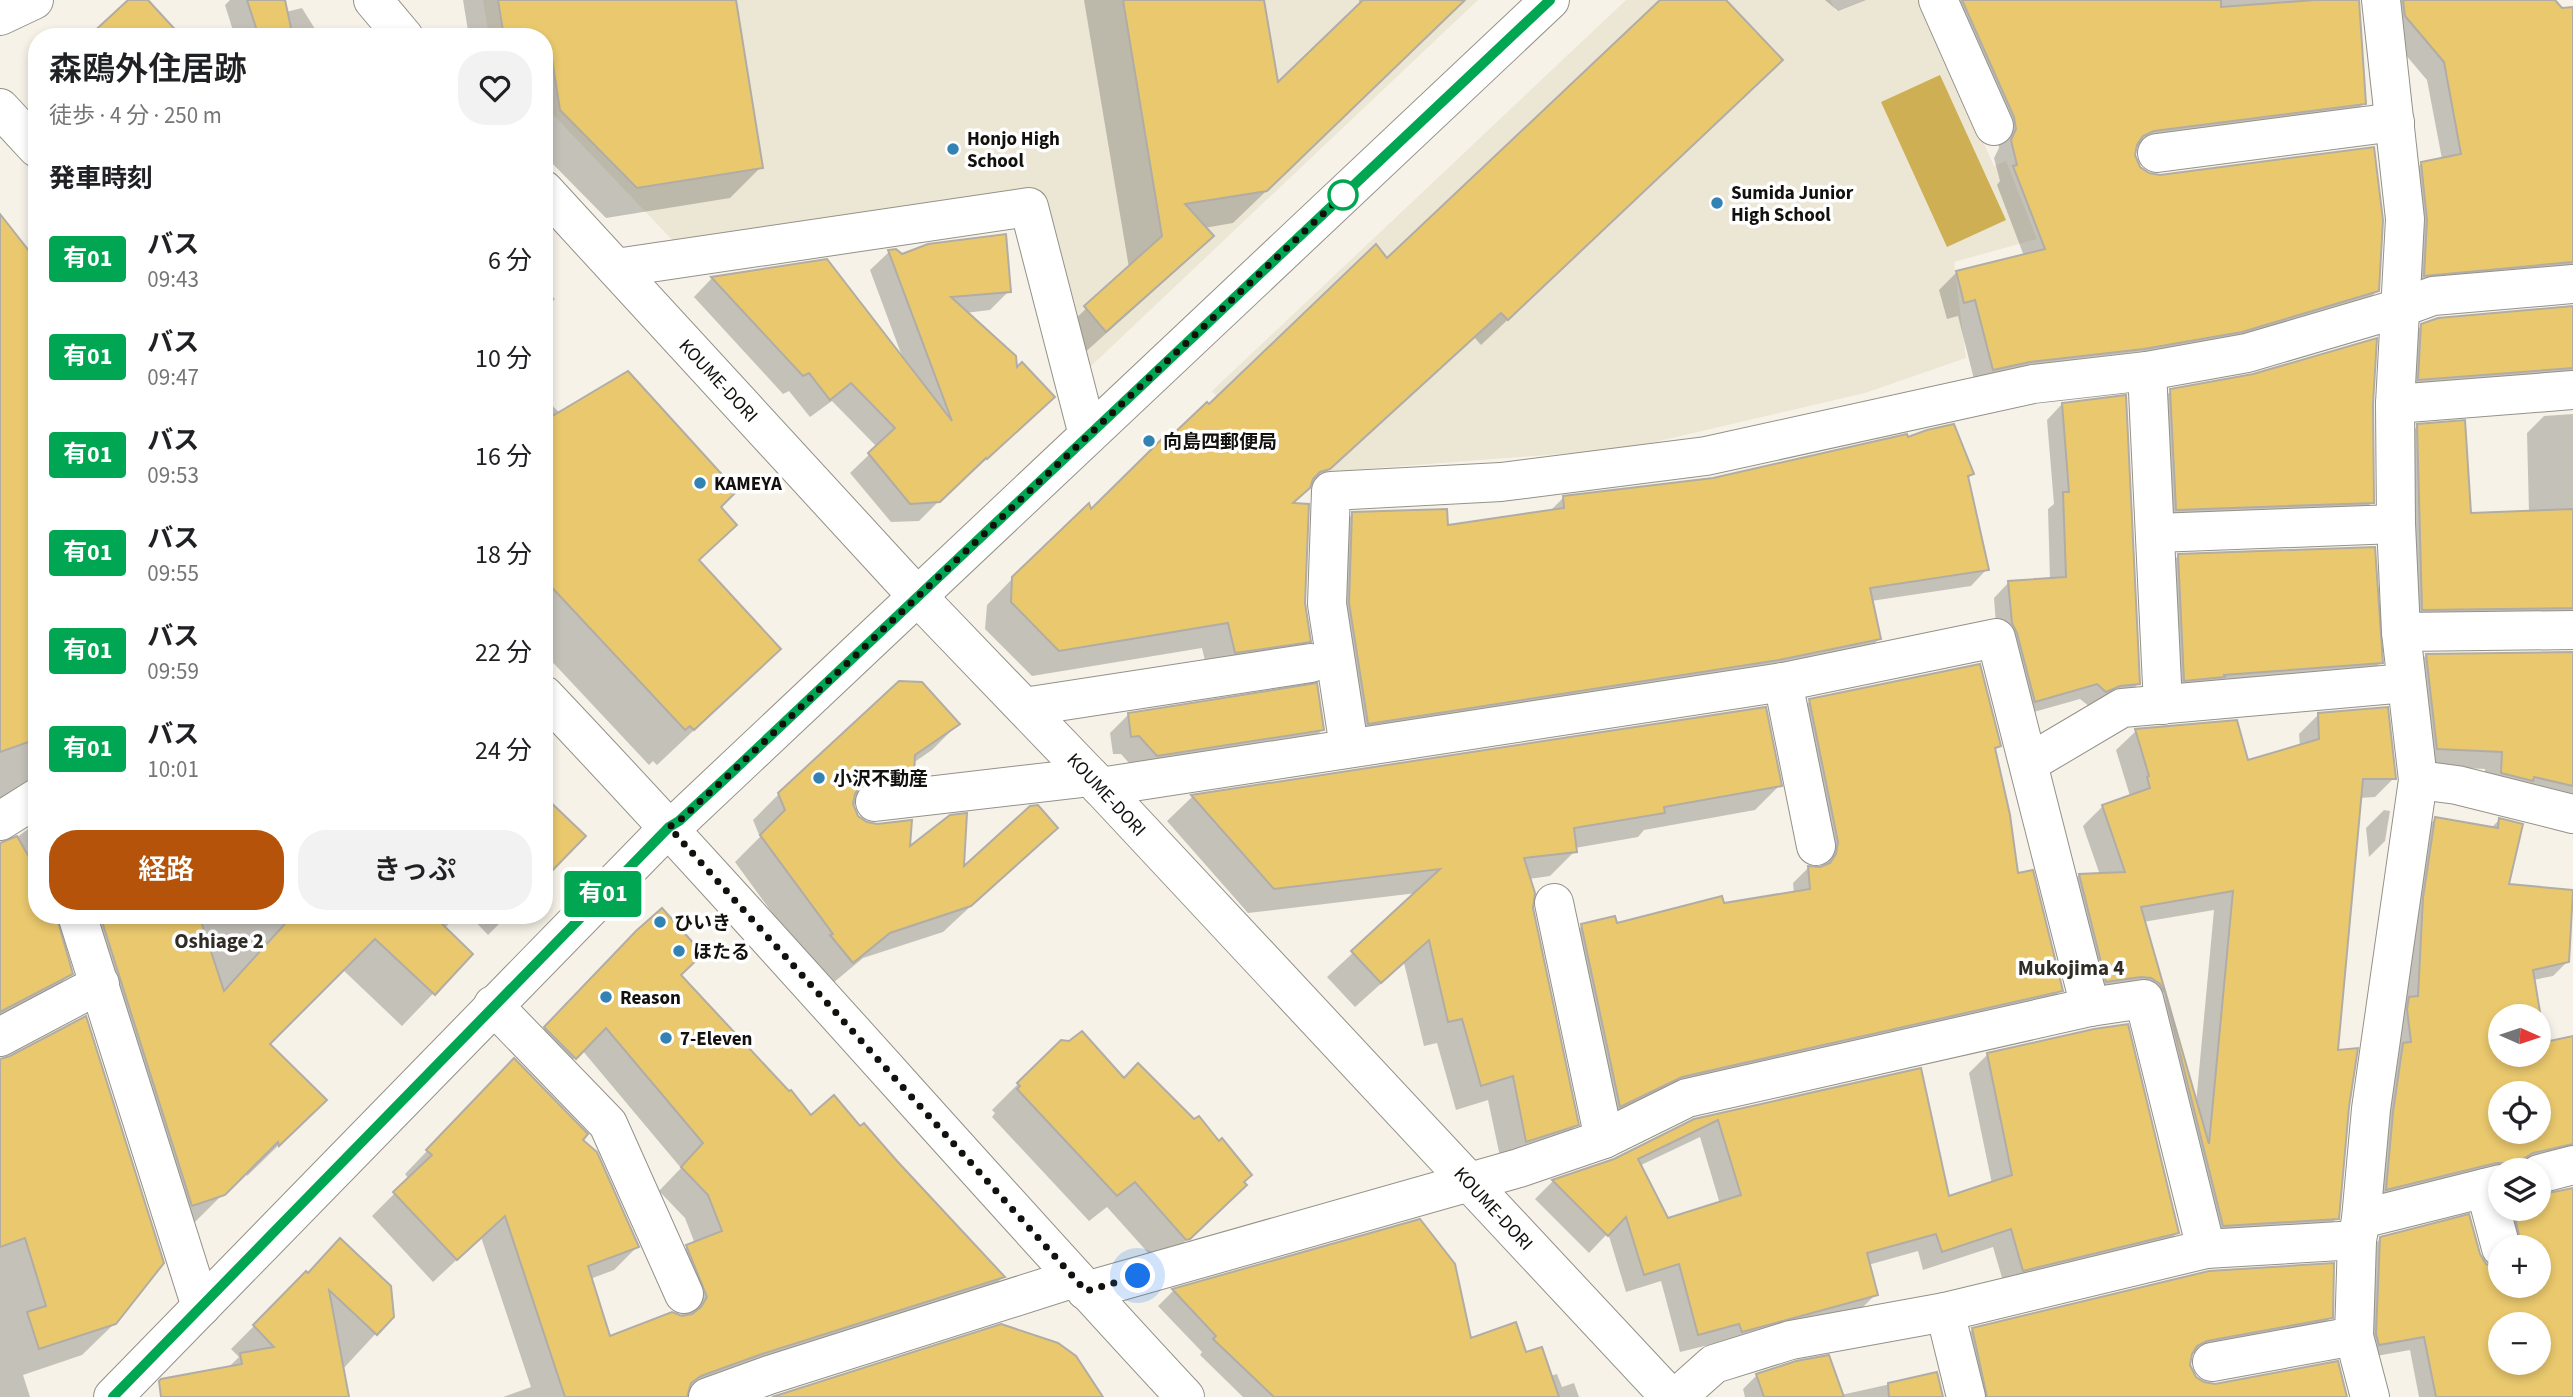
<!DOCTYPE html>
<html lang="ja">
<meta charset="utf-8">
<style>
:root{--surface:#fff;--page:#f2f2f2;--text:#202124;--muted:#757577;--accent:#b45309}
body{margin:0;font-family:"Source Sans 3","Noto Sans JP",sans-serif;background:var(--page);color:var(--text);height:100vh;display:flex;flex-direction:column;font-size:26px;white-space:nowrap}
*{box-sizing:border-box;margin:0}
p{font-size:23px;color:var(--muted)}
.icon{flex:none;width:38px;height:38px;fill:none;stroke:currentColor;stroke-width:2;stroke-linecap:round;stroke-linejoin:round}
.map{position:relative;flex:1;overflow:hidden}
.sheet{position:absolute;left:28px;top:28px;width:525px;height:896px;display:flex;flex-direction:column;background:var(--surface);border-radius:28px;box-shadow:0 4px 10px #0003}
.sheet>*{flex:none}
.badge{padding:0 14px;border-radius:5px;font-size:24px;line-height:46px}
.needle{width:46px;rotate:93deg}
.tools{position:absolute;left:2488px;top:1004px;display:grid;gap:14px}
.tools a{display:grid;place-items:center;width:63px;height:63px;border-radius:50%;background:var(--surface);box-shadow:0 4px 10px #0003;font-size:35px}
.you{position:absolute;width:35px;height:35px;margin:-18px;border:5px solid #fff;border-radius:50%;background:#1a73e8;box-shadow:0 0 0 10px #1a73e833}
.map>.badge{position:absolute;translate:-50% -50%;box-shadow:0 0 0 4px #fff}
h2{padding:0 21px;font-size:26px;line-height:63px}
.round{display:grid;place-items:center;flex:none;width:74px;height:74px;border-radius:28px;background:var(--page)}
.headline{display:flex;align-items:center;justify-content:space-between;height:119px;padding:0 21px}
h1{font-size:33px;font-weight:600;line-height:52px}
.action{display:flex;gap:14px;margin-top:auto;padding:14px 21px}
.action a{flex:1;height:80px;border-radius:28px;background:var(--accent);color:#fff;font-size:28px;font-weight:600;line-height:80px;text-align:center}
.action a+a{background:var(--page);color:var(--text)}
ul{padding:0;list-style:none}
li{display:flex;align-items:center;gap:21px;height:98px;padding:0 21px}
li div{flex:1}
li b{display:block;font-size:26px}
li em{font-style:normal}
li .badge{min-width:77px;font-weight:700;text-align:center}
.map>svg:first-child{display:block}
</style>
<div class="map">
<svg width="2573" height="1397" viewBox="0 0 2573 1397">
<rect width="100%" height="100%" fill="#f6f2e8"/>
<g fill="#ece6d5">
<polygon points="483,0 1478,0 1091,366 1079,362 1037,192 678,246 544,105 544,37 489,37"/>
<polygon points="1626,0 1830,0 1836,11 1864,0 1919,0 1994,166 2006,161 2037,239 1954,262 1966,358 1865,393 1625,449 1284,475 1212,391"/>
</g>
<polygon fill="#cfaf54" points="1940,75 2006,220 1947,247 1881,102"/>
<g fill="#0003" fill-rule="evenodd">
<polygon points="230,0 283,0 286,12 302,8 320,37 235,37 225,5"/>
<polygon points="463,0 734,0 761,167 730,198 606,218 544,155 544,37 469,37"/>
<polygon points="1084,0 1262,0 1277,86 1360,5 1359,0 1465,0 1233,223 1204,228 1211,236 1178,269 1072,364 1052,341 1129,268"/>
<polygon points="1662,0 1723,0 1755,86 1481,345 1474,337 1290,505 1309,641 1283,667 1209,678 1202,648 1032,676 985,629 987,605 1013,578 1169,439 1387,261"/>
<polygon points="1825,0 1866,0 1838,11"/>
<polygon points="1935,0 2357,0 2364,103 2347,120 2134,148 2134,155 2139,168 2377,291 2360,308 2223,348 1976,387 1958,316 1947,319 1939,290 1957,272 2024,256 1997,185 2000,181 1994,158 1999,148 1997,135"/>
<polygon points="2376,0 2512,0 2495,12 2573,9 2573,288 2407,293 2404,181 2422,163 2442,159 2427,80 2388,34"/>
<polygon points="0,216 37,264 37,915 457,915 444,929 471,954 402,1026 342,969 267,1044 325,1100 247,1176 246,1171 191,1226 67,941 57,925 71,973 39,1005 0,1026 0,844 12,841 28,829 25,819 0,808"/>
<polygon points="889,252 1009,291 990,310 965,313 1015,370 1034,416 967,477 965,475 919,521 891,522 850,473 877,447 832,401 810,417 789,391 783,394 694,297 712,278 826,261 903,359 870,270"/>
<polygon points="544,288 555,299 544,310"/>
<polygon points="2573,308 2573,394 2402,397 2405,343 2422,325"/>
<polygon points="2171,391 2372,502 2359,516 2163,523 2157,404"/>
<polygon points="544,398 560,413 719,507 735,525 698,562 743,684 657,765 653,761 649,765 544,653"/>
<polygon points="2062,404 2138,684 2123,699 2090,707 2080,699 2019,716 1997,639 1994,598 2009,582 2050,580 2048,509 2054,504 2047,420"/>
<polygon points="2573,414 2573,635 2405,626 2400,443 2418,426 2469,515 2529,513 2527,433 2544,416"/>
<polygon points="1907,440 1972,474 1967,479 1987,569 1971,586 1871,601 1879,639 1863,655 1352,739 1337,530 1353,514 1446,527 1549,512 1563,498 1714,480"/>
<polygon points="2178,556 2381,662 2364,680 2167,697 2161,573"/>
<polygon points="2573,654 2573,807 2484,790 2485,769 2420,766 2409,673 2426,655"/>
<polygon points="1810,701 1999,746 1994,751 2017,875 2061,990 2046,1006 1604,1121 1566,942 1582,926 1616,925 1794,893 1793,883 1808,868 1822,868 1823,859 1794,716"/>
<polygon points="1764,709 1780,785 1755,810 1644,830 1638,837 1575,848 1575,851 1550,876 1529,879 1531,908 1577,1124 1552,1149 1502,1166 1488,1100 1456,1110 1437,1043 1424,1046 1404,963 1355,1007 1327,977 1417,893 1248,913 1167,821 1192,797"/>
<path d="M2319 714 2394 778 2375 797 2359 798 2336 1052 2347 1107 2337 1218 2317 1238 2204 1245 2146 1013 2087 1001 2060 895 2079 875H2100L2083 826 2102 807 2130 796 2116 750 2136 731 2247 762 2300 747 2299 734ZM2214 910 2196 1104 2143 922Z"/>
<polygon points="1128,715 1322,730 1304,748 1138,773 1121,754 1113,754 1110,733"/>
<polygon points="958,724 932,750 913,763 912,775 886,801 852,805 856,817 909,850 962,870 1055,828 943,932 863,958 827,988 735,862 760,837 753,820 779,794"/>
<polygon points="2384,810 2390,811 2385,841 2369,857 2366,828"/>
<path d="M2435 819 2491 828 2499 820 2507 886 2573 892 2568 961 2553 976 2533 980 2544 1045 2573 1038V1162L2552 1157 2518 1166 2515 1171H2501L2372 1203 2421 833ZM2501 1017H2539V1055H2501ZM2501 1094H2539V1132H2501Z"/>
<polygon points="469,915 508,915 488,935"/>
<polygon points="613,957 679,975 811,1117 860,1128 1003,1277 980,1300 738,1377 685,1397 503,1397 531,1387 481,1237 433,1282 372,1216 409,1179 405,1174 491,1084 580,1140 637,1247 614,1270 590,1279 609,1338 683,1318 664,1270 687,1247 695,1244 685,1218 659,1191 681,1168 582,1050 552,1081 523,1051"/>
<path d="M1988 1054 2178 1232 2159 1251 2005 1288 1993 1247 1923 1270 1918 1251 1868 1265 1876 1294 1857 1313 1724 1350 1721 1342 1680 1352 1661 1281 1626 1292 1608 1233 1589 1253 1535 1199 1553 1181 1614 1160 1695 1120 1920 1070 1948 1199 1992 1184 1969 1073ZM1700 1137 1720 1204 1667 1220 1639 1166Z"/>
<polygon points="0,1061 115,1323 82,1355 23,1375 30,1397 0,1397"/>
<polygon points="1123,1081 1219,1144 1218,1211 1159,1265 1107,1207 1089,1221 992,1117 995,1113 992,1110 1018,1084"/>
<path d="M2573 1189V1397H2419L2410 1350 2365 1358 2366 1253 2381 1238 2478 1254 2501 1286H2539V1248H2506V1209H2539ZM2501 1325H2539V1363H2501Z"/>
<polygon points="1419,1221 1470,1340 1525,1354 1550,1376 1557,1374 1562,1387 1574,1383 1579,1397 1243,1397 1200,1355 1202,1352 1158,1306 1173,1291"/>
<polygon points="306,1274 392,1316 317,1397 198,1397 239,1357 231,1349"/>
<polygon points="2331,1317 2317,1331 2192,1354 2189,1366 2194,1377 2203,1384 2346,1397 1971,1397 1958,1344 1972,1330"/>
<polygon points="1936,1374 1942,1397 1745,1397 1743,1389 1757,1375 1841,1395"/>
</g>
<g fill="#eac96e" stroke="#b1ada4" stroke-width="2" fill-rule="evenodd">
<polygon points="128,0 148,0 182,37 88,37"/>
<polygon points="247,0 285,0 293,37 259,37"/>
<polygon points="498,0 736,0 763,168 637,188 560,110 552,59 544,60 544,37 504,37"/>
<polygon points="1123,0 1264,0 1278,82 1363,0 1465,0 1267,191 1185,204 1214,236 1106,332 1084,306 1162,236"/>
<polygon points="1660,0 1726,0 1783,60 1508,320 1501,313 1330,469 1320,472 1313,479 1310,488 1293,503 1309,504 1305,603 1311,642 1235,653 1228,623 1059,651 1011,602 1012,577 1089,503 1091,509 1167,434 1170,437 1207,402 1209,404 1376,244 1387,258"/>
<polygon points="1962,0 2221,0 2221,7 2315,0 2359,0 2366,104 2154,131 2143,136 2137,145 2135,155 2140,167 2149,173 2160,175 2374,147 2383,220 2379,291 2242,332 2144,349 2030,362 1993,370 1975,300 1964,303 1956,271 2045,249 2013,166 2017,165 2011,140 2016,129 2014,117"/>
<polygon points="2403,0 2555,0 2562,8 2573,7 2573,262 2424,276 2427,220 2421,162 2461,154 2444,62 2405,16"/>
<polygon points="0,214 37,261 37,739 0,752"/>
<polygon points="1006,234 1011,292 951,297 1016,356 1017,367 1022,362 1055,397 987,459 986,458 940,502 910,504 868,453 895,428 851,383 830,400 809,373 803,376 711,277 827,259 952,421 888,250 896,249 902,254 928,244"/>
<polygon points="2573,306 2573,368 2418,380 2421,324 2438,318"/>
<polygon points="2377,338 2373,404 2374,503 2176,510 2170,389 2253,374"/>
<polygon points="628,371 737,491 721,507 737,525 699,560 781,649 694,730 690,726 685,730 544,579 544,421"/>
<polygon points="2126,395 2140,684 2120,686 2106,692 2097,684 2035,702 2017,633 2012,623 2008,581 2066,577 2063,492 2069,492 2062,403"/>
<polygon points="2465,420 2471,513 2573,509 2573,608 2422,610 2417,424"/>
<polygon points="1954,424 1974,474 1968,476 1989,570 1870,588 1881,639 1779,660 1368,724 1349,603 1352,512 1447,509 1448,525 1564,508 1563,496 1713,478 1907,434 1908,437 1927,430"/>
<polygon points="2375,547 2383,663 2224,675 2225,677 2184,681 2178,554"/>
<polygon points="2573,652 2573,786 2534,777 2533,781 2501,773 2502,752 2437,749 2426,654"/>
<polygon points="1980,664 2001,746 1995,748 2010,815 2018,873 2033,870 2063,991 1682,1077 1620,1107 1581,924 1615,916 1617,923 1722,896 1724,903 1810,889 1808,866 1820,867 1830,863 1836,854 1838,842 1809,699"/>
<polygon points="899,681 922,682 960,724 915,755 914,775 872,780 861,785 855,794 853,804 858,816 867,822 877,824 912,820 910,846 950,815 967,813 964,866 1030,806 1038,805 1058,828 971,906 890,933 853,963 830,935 833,934 760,835 785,810 778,793"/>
<polygon points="1317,683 1324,730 1157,756 1139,736 1131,737 1128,713"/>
<polygon points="1766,707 1782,786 1664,807 1665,813 1574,828 1577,852 1524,858 1535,893 1533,908 1579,1125 1526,1142 1513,1076 1481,1086 1462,1019 1448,1022 1429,940 1381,983 1351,951 1440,869 1274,889 1191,795"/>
<path d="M2388 707 2396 779H2363L2338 1050 2358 1048 2349 1107 2339 1219 2223 1226 2165 993 2160 984 2151 978 2141 977 2106 982 2079 874 2125 872 2102 805 2150 788 2147 777 2149 776 2135 729 2237 720 2248 760 2319 739 2318 713ZM2233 891 2209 1144 2141 907Z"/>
<polygon points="544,796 586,836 544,879"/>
<path d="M2435 817 2498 828 2499 818 2523 824 2509 884 2573 890 2569 962 2533 970 2545 1042 2573 1036V1144L2533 1153 2523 1159 2518 1171 2508 1163H2496L2386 1190 2393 1112 2403 1043 2411 1042 2407 1009 2409 997 2418 996 2423 898ZM2501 1017H2539V1055H2501ZM2501 1094H2539V1132H2501Z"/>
<polygon points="17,836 37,871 37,915 56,915 73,974 0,1012 0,843"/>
<polygon points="662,908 703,954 681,975 789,1091 791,1090 811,1115 834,1095 860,1126 864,1123 897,1161 1005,1277 762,1354 701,1376 691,1383 687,1397 565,1397 505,1216 457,1260 393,1192 432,1155 426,1150 514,1058 588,1134 583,1140 597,1152 639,1247 588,1266 610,1336 672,1312 682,1316 692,1314 701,1307 707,1297 686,1245 722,1231 708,1195 681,1167 703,1143 606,1028 576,1059 544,1027 636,931"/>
<polygon points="100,915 199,915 224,991 293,915 433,915 473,954 435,995 375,939 270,1044 327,1100 279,1146 278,1142 225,1195 192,1206"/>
<polygon points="86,1016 164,1263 116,1324 39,1349 27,1312 46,1306 25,1238 0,1247 0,1059 10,1056"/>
<path d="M2128 1024 2179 1233 2023 1271 2011 1229 1942 1252 1936 1234 1867 1253 1878 1295 1742 1332 1739 1324 1698 1335 1679 1264 1644 1275 1626 1217 1608 1236 1552 1180 1614 1159 1694 1119 1921 1068 1949 1196 2012 1175 1987 1053 2094 1029ZM1718 1120 1741 1195 1668 1218 1638 1159Z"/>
<polygon points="1082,1031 1124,1078 1138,1063 1194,1119 1199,1116 1219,1141 1222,1138 1252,1175 1244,1182 1247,1185 1190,1239 1186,1240 1135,1182 1117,1196 1017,1089 1020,1086 1017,1083 1061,1040 1069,1041"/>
<path d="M2573 1188V1397H2436L2424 1337 2379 1345 2376 1334 2380 1237 2469 1214 2480 1254 2486 1264 2501 1269V1286H2539V1248H2522L2513 1209H2539V1195ZM2501 1325H2539V1363H2501Z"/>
<polygon points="1420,1219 1455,1264 1471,1338 1516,1322 1526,1352 1542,1347 1559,1397 1274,1397 1213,1339 1216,1336 1172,1289"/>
<polygon points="340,1238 391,1286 394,1317 377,1335 329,1290 349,1397 161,1397 159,1381 161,1379 242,1364 240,1353 274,1347 253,1325 306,1271 308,1273"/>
<polygon points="2334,1263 2333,1318 2207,1341 2197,1346 2192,1354 2190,1365 2196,1377 2204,1382 2215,1384 2338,1361 2347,1397 1987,1397 1972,1328 2209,1271"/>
<polygon points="1001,1324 1058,1343 1076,1356 1103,1397 772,1397"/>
<polygon points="1829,1355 1844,1397 1764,1397 1756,1374 1796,1361"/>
<polygon points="1937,1372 1943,1397 1889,1397 1888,1383"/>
</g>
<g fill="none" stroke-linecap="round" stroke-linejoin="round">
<g stroke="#949188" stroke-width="40">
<g id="minor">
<polyline points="373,0 404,37"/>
<polyline points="1938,0 1994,126"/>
<polyline points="0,16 34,0"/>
<polyline points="0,108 37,148"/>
<polyline points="2157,153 2395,122"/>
<polyline points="544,190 918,597 1091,777 1670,1397"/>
<polyline points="616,268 1029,207 1088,435"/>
<polyline points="2147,371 2163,705"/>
<polyline points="2395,404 2573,390"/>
<polyline points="2156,533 2396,524"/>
<polyline points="2401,632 2573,630"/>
<polyline points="1783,682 1816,846"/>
<path d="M544 695C762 925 969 1165 1185 1397"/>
<polyline points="1024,707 1311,663"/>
<polyline points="1349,747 1327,604 1331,491 1501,482 1706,456 2033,384 2147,371 2247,353 2400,308 2433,296 2573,284"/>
<polyline points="2029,763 2122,708 2406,683"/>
<polyline points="2418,780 2457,785 2573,814"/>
<polyline points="1100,787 1783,682 1996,638 2090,1007"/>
<polyline points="875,802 1091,777"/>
<polyline points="0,821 37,798"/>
<polyline points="1554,903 1604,1139"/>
<polyline points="77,915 201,1307"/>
<polyline points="493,1005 608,1124 684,1294"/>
<polyline points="0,1037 100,984"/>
<polyline points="2539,1174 2573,1165"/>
<polyline points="2485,1188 2501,1248"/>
<polyline points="2361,1219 2501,1184"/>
<polyline points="1086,1291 1519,1168 1604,1139 1687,1098 2090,1007 2144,999 2206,1249"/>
<polyline points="1945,1312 1966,1397"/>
<polyline points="2212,1362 2354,1336"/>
<polyline points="113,1397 669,827 679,821 1550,0"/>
<polyline points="708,1397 769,1375 1075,1278"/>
<polyline points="1677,1397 1714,1364 1791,1340 1945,1312 2206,1249 2357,1240"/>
<polyline points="2370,1397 2354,1336 2357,1240 2361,1219 2371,1109 2418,780 2401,632 2396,524 2395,404 2405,219 2381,0"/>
</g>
</g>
<use href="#minor" stroke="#fff" stroke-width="38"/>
</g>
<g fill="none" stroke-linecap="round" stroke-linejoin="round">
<g stroke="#fff" stroke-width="16">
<polyline id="line" points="113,1397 669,827 679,821 731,773 1550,0"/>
</g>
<use href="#line" stroke="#00a651" stroke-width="10"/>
<polyline stroke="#12110e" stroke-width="7" stroke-dasharray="0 12.6" points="1138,1276 1086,1291 669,827 679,821 731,773 1343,195"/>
</g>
<g fill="#3282b3" stroke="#fff" stroke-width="2.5">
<circle cx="953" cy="149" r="7"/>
<circle cx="1717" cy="203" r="7"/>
<circle cx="1149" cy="441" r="7"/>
<circle cx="700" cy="483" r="7"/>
<circle cx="819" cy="778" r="7"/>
<circle cx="660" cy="922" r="7"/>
<circle cx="679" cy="951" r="7"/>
<circle cx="606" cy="997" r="7"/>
<circle cx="666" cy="1038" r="7"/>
</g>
<circle fill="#fff" stroke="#00a651" stroke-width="3.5" cx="1343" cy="195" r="14"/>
<g text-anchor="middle" stroke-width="7" stroke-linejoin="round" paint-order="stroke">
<g font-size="19" font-weight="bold" fill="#12110e" stroke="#fff" text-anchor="start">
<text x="967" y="145">Honjo High<tspan x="967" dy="22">School</tspan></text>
<text x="1731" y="199">Sumida Junior<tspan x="1731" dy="22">High School</tspan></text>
<text x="1163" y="448">向島四郵便局</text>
<text x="714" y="490">KAMEYA</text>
<text x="833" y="785">小沢不動産</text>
<text x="674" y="929">ひいき</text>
<text x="693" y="958">ほたる</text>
<text x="620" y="1004">Reason</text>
<text x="680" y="1045">7-Eleven</text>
</g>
<g font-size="19" fill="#12110e" stroke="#fff">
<text transform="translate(719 380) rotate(47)" y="7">KOUME-DORI</text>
<text transform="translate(1107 794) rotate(47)" y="7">KOUME-DORI</text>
<text transform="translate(1494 1208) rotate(47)" y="7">KOUME-DORI</text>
</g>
<g font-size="21" font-weight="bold" fill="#302d26" stroke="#fff">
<text x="219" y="948">Oshiage 2</text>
<text x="2071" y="975">Mukojima 4</text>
</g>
</g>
</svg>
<div class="tools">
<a><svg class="needle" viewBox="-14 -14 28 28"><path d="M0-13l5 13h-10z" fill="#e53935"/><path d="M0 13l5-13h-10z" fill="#757577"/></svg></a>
<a><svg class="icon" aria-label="locate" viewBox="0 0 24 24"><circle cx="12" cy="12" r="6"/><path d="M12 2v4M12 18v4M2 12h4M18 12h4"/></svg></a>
<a><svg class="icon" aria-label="layers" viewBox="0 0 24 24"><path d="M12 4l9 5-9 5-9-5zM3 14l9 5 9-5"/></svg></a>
<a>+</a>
<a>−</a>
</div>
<div class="you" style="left:1138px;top:1276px"></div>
<b class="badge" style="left:603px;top:894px;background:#00a651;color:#fff">有01</b>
<section class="sheet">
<div class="headline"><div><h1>森鴎外住居跡</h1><p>徒歩 · 4 分 · 250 m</p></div><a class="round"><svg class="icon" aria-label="heart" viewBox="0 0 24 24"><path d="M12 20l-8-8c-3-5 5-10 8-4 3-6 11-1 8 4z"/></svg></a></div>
<h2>発車時刻</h2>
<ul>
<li><span class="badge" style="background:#00a651;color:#fff">有01</span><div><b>バス</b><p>09:43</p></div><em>6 分</em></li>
<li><span class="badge" style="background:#00a651;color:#fff">有01</span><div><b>バス</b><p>09:47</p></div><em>10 分</em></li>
<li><span class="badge" style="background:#00a651;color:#fff">有01</span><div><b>バス</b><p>09:53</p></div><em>16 分</em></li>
<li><span class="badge" style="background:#00a651;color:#fff">有01</span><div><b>バス</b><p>09:55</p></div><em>18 分</em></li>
<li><span class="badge" style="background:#00a651;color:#fff">有01</span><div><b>バス</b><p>09:59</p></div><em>22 分</em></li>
<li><span class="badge" style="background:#00a651;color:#fff">有01</span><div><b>バス</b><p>10:01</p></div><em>24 分</em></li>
</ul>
<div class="action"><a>経路</a><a>きっぷ</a></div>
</section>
</div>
